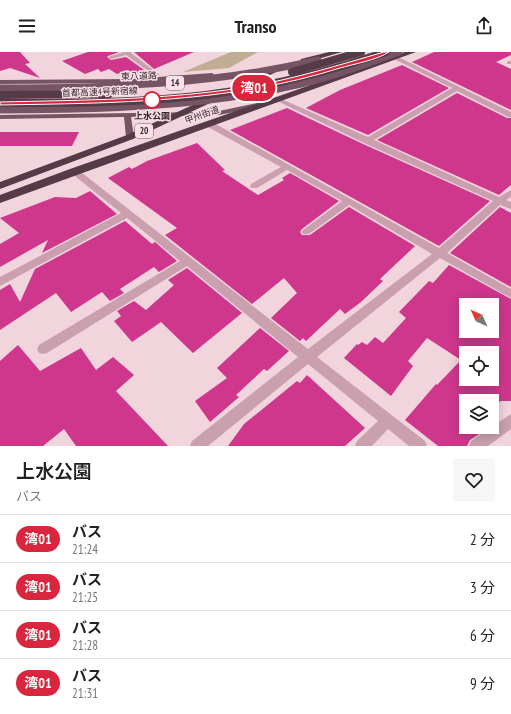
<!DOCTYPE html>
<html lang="ja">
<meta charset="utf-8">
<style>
:root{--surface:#fff;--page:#f6f6f6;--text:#222;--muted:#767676;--line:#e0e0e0}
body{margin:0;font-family:"PT Sans Narrow","Noto Sans JP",sans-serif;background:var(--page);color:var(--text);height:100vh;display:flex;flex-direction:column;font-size:15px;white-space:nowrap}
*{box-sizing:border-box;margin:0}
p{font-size:13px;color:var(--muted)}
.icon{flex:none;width:22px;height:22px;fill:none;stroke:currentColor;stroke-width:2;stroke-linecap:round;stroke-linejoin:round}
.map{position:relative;height:394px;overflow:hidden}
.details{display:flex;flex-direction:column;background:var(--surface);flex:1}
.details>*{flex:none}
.badge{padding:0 8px;border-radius:13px;font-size:14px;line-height:26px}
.needle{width:26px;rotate:315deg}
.tools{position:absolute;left:459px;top:246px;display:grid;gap:8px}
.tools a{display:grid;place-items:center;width:40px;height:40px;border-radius:0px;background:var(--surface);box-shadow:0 2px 10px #0003;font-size:20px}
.map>.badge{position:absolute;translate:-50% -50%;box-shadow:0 0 0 2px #fff}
.round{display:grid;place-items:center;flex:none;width:42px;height:42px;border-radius:0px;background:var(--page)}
.headline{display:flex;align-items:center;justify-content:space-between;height:68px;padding:0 16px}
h1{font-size:19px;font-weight:600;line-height:30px}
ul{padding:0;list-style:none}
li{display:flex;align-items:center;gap:12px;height:48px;padding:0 16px;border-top:1px solid var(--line)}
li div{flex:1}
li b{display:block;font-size:15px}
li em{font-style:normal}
li .badge{min-width:44px;font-weight:700;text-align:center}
header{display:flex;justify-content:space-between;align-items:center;height:52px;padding:0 16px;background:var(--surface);font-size:18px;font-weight:600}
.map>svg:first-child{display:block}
</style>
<header><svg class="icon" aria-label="menu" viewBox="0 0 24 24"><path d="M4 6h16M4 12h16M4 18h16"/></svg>Transo<svg class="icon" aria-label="share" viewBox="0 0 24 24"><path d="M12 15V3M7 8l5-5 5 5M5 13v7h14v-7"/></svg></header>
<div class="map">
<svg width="511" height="394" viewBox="0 0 511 394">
<rect width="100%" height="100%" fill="#f2d4dd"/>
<polygon fill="#c1ac94" points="231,0 258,0 229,16 183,20"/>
<g fill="#ce378c" fill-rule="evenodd">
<polygon points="0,0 20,0 30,11 25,12 40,26 10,16 0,19"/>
<polygon points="88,0 119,0 108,4 107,5 111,8 126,5 147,20 133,21 128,18 117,22 109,17 101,20 98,17 85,22 62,9"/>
<polygon points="134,0 194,0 154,17"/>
<polygon points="434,0 511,0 511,3 496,10 511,17 511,58 412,10"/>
<polygon points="402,13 449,36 368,83 306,56 340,38"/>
<polygon points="457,41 507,66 511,66 511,133 499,143 377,88"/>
<polygon points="287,56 363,92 490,149 439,194 230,78"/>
<polygon points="0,80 79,80 72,94 0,94"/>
<polygon points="197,91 225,118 222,119 258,143 284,128 282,126 290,121 339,149 302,177 300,180 302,183 310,183 349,155 415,194 380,227 383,229 361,250 345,262 340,257 306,289 303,286 300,289 271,266 297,241 284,226 252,252 165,183 177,176 108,126 129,115 132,117 147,109"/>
<polygon points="90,139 117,162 42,201 48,188 0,215 0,192 19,181 0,166 55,145 76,146"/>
<polygon points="500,155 511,161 511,235 450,201"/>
<polygon points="125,169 152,192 155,190 177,209 159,220 154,215 120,237 124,241 110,249 102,240 71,260 56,241 0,278 0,238 10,232 20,250 35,217"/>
<path d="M449 213 511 247V349H500L492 364V349H466V375H486L484 379 470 388 467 394H438L405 368 436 332 437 333 461 308 427 286 408 309 413 314 391 344 344 306 357 292 358 293 362 290 367 293 375 285 383 291 406 266 399 260 429 229 433 231ZM466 253H492V279H466ZM466 301H492V327H466Z"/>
<polygon points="187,216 242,261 193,301 161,270 132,290 114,269 121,264 117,259 134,249 146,258 174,233 168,228"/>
<polygon points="260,276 289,299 267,319 264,317 236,343 239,345 210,370 195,349 227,326 217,316"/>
<polygon points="18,293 40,319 81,296 96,318 113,305 134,323 116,339 168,394 76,394 64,377 43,394 0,394 0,309"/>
<polygon points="307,323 365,376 345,394 228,394 244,372 297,329 300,331"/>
</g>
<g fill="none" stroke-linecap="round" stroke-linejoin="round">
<g fill="#caa0af" fill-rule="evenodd">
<polygon points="124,0 132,0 131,1 160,23 155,24 126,3 111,7 108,5"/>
<polygon points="396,4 511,60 511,65 508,65 457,39 374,88 499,145 511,138 511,145 506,148 511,150 511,157 500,153 447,201 511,237 511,246 440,206 317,305 425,389 427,394 409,394 388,377 372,394 355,394 357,389 378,369 308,312 208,394 190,394 192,389 298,305 187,214 47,301 43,302 39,301 37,297 39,293 180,209 127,166 0,234 0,225 121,161 71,121 70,119 74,116 77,117 308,297 432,202 349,153 309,182 303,182 301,180 303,178 342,149 287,118 257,136 251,136 250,134 251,132 281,115 206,74 206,70 212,70 439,196 493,149 364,91 273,47 277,45 279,46 368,85 452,36 394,7 393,6"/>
<polygon points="511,8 511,12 507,12 507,10"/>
<polygon points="511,362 511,377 488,394 469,394 471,389"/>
</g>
<g fill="#775464" fill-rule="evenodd">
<polygon points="212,21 215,23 214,24 132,31 0,32 0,28 132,27"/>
<polygon points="257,51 260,51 260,55 219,63 131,65 134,85 130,87 126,85 124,65 0,67 0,63 198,60 219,59"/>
</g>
<g fill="#553a48" fill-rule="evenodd">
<polygon points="329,0 342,0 304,11 300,9 301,7"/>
<polygon points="405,0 416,0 0,151 0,143 70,117"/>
<polygon points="280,13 286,13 287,15 133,87 0,137 0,130 127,83"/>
</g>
<g stroke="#775464" stroke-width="7">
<path d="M0 36C110 36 210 33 318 8"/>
<path d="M0 58C101 58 202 55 301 32 335 24 367 12 399 0"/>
</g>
<g stroke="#553a48" stroke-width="8">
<polyline points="292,20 361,0"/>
<polyline points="0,43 109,42"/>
<path d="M0 51C69 51 138 51 206 43 268 35 328 20 386 0"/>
</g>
</g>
<path fill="#d7263d" stroke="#fff" d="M384 0H389C377 8 354 12 340 16 230 51 114 51 0 53V50C83 48 165 48 247 35 294 27 339 13 384 0Z"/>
<circle fill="#fff" stroke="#d7263d" stroke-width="2" cx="152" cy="48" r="8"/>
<g text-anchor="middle" stroke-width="3" stroke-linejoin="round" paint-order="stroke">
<g font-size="9" fill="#33242b" stroke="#fae0e7">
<text transform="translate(139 24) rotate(-2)" y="3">東八道路</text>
<text transform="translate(100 40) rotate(-2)" y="3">首都高速4号新宿線</text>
<text transform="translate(202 63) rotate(-20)" y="3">甲州街道</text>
</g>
<g fill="#fae0e7" stroke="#6f5c63" stroke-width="1">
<rect x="166" y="24" width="18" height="14" rx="3"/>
<rect x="135" y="72" width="18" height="14" rx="3"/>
</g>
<g font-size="9" font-weight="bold" fill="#33242b">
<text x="175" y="34">14</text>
<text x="144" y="82">20</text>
</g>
<g font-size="9" font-weight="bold" fill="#33242b" stroke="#fae0e7">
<text x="152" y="67">上水公園</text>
</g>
</g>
</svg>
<div class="tools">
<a><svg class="needle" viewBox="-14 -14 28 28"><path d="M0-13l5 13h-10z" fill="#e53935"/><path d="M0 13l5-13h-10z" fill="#767676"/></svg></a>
<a><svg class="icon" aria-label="locate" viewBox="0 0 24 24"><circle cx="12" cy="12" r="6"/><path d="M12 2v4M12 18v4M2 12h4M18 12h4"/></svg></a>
<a><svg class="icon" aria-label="layers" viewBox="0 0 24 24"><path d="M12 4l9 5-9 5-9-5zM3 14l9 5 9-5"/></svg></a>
</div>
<b class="badge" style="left:254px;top:36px;background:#d7263d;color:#fff">湾01</b>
</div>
<section class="details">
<div class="headline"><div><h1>上水公園</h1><p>バス</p></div><a class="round"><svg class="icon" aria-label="heart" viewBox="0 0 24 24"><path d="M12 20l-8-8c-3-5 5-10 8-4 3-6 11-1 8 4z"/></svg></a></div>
<ul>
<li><span class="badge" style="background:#d7263d;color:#fff">湾01</span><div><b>バス</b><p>21:24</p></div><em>2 分</em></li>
<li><span class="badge" style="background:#d7263d;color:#fff">湾01</span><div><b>バス</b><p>21:25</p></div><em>3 分</em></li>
<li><span class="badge" style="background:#d7263d;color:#fff">湾01</span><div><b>バス</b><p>21:28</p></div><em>6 分</em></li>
<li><span class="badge" style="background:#d7263d;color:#fff">湾01</span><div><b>バス</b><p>21:31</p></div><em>9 分</em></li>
</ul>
</section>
